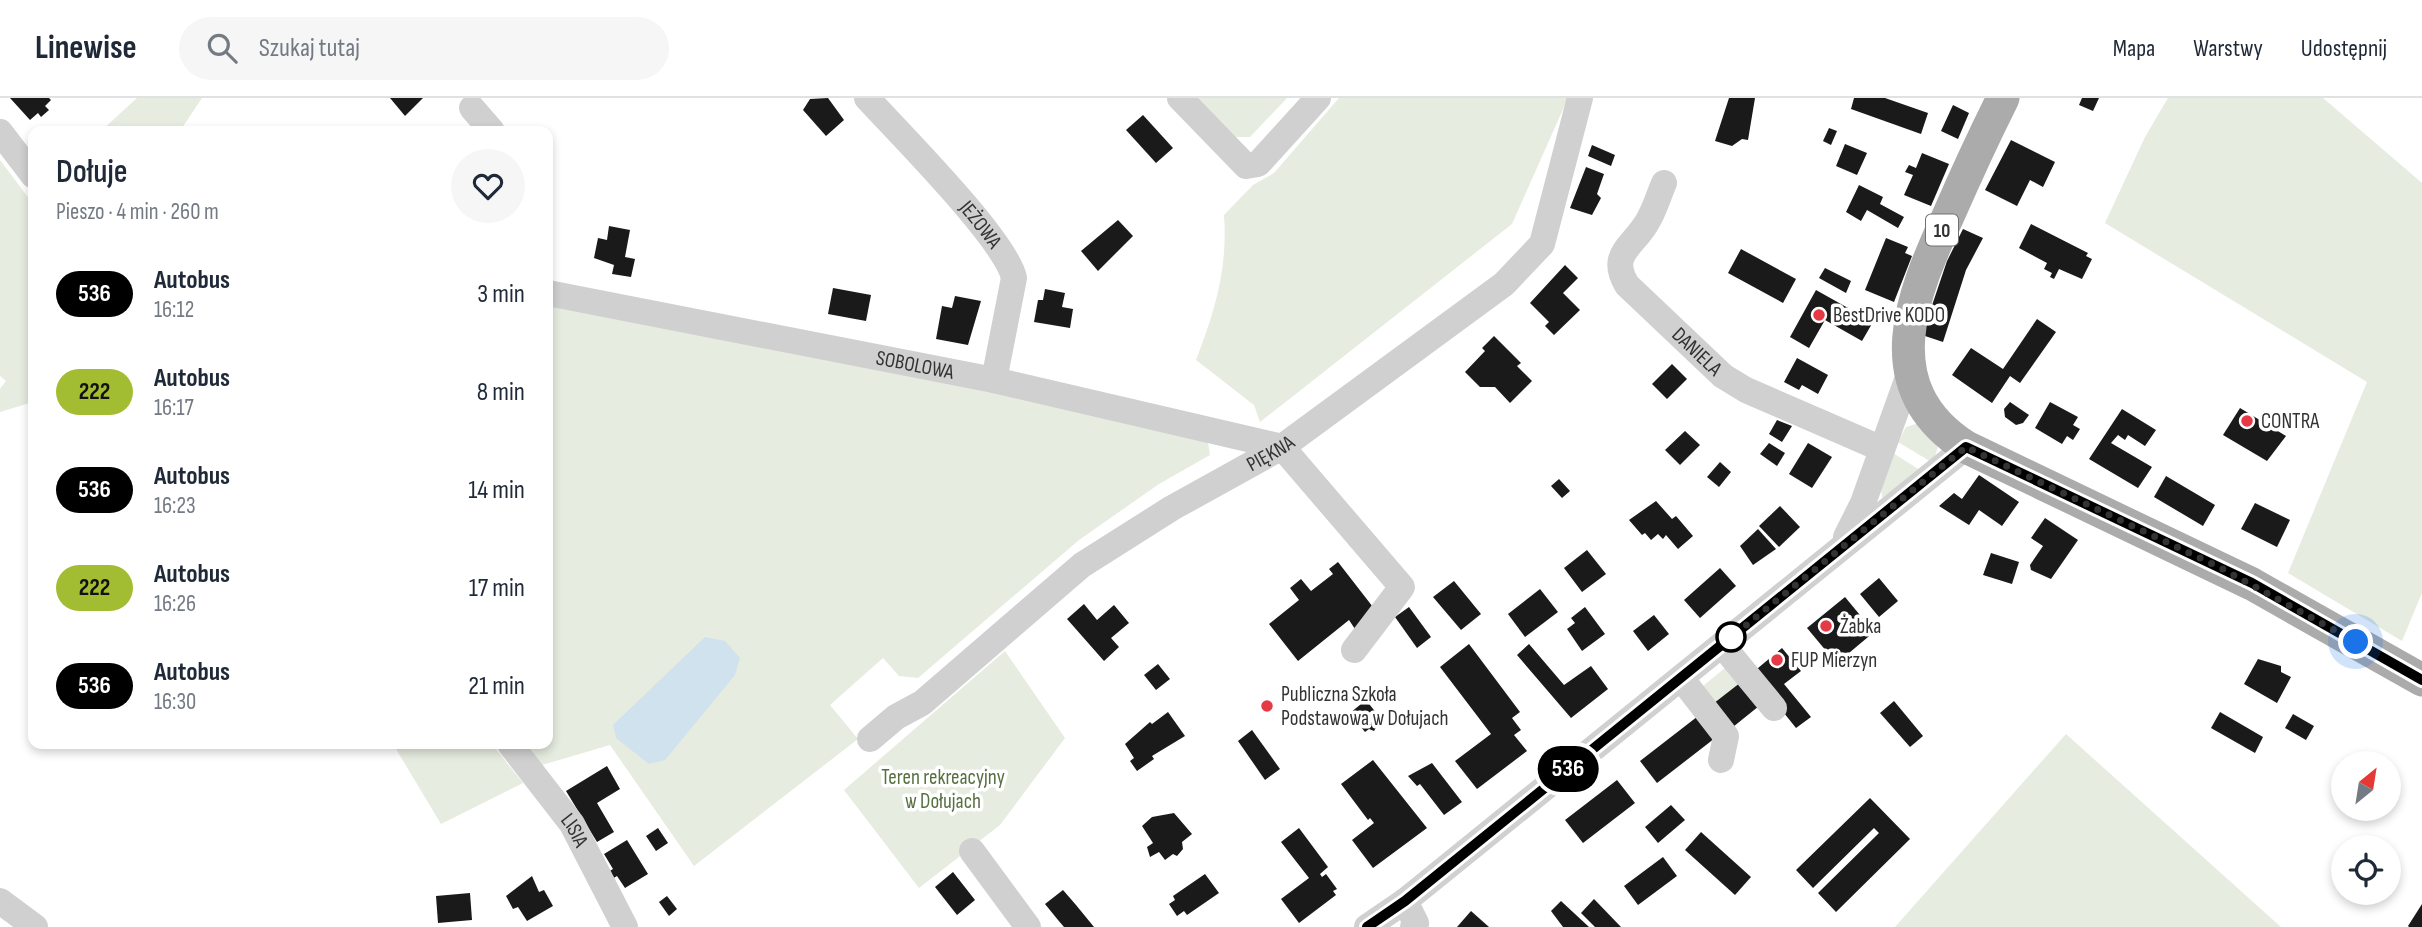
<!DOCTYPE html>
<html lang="pl">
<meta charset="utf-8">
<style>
:root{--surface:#fff;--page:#f6f6f7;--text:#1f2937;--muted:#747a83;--line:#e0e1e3}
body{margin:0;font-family:"Sofia Sans Condensed",sans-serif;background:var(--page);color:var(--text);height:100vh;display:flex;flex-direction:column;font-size:26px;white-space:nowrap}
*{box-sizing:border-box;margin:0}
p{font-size:23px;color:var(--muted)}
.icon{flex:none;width:38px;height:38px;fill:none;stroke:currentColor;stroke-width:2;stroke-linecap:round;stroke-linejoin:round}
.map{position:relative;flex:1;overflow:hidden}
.side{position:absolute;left:28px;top:28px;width:525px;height:623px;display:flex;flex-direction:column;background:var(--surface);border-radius:14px;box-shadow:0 4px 10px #0003}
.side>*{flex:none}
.badge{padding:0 14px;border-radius:23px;font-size:24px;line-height:46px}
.needle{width:46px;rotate:30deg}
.buttons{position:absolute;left:2331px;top:653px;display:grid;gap:14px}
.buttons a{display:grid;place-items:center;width:70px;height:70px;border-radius:50%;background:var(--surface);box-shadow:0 4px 10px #0003;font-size:35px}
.you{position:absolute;width:35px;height:35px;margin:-18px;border:5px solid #fff;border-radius:50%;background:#1a73e8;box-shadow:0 0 0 10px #1a73e833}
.map>.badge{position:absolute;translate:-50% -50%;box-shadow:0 0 0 4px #fff}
.round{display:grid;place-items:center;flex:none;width:74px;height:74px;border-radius:37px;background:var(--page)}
.headline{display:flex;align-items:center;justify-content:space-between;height:119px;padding:0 28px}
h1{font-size:33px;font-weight:600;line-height:52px}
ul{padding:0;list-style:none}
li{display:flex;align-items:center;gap:21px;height:98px;padding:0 28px}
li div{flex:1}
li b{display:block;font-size:26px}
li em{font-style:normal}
li .badge{min-width:77px;font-weight:700;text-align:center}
header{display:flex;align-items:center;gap:42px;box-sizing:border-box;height:98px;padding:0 35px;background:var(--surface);border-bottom:2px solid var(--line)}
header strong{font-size:33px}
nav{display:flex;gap:38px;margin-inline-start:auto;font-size:24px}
.search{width:490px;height:63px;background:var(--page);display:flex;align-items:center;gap:18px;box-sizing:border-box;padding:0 24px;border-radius:38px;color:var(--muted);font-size:26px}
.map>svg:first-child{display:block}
</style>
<header>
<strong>Linewise</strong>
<div class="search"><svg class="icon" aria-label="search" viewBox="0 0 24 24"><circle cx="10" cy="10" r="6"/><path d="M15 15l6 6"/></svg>Szukaj tutaj</div>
<nav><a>Mapa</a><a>Warstwy</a><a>Udostępnij</a></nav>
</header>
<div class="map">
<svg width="2422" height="829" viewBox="0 0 2422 829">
<rect width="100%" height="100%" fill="#fff"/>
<g fill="#e6ecdf">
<polygon points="137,0 202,0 180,33 101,33"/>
<polygon points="1195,0 1287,0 1250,39 1231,39"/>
<path d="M1339 0H1568L1512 126 1260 324 1254 307 1196 262C1215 213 1228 170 1224 117L1253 87 1274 75Z"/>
<polygon points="2168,0 2323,0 2422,85 2422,495 2402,543 2288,475 2367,284 2105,125 2145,39"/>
<polygon points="0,62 33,106 33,304 0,314 0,291 6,283 0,278"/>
<polygon points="548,207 1100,315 1208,344 1210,357 1159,386 1079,442 918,580 899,578 883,560 830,607 858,641 694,768 610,647 542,667 524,646 548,646"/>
<polygon points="1916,326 1922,327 1939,345 1933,365 1898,344 1906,329"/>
<polygon points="1893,355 1923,374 1882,400 1881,389"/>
<polygon points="1005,553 1065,640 1000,727 919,790 844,692"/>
<polygon points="1731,565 1745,581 1709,609 1697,593"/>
<polygon points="2066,636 2281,829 1895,829"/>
<polygon points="393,646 492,646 523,685 441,726"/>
</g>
<polygon fill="#cfe2ee" points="705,539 725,543 740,560 735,577 665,662 649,666 616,640 613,627"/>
<g fill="#1a1a1a">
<polygon points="10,0 49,0 51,2 45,8 49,12 41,19 38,15 30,22"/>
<polygon points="390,0 423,0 405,18"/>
<polygon points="828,0 844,22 826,38 803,12 810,1"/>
<polygon points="1729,0 1755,0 1748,42 1742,41 1732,48 1715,43"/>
<polygon points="1854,0 1885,0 1928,15 1921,36 1851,11"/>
<polygon points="2082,0 2099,0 2093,13 2079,7"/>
<polygon points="1953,7 1969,15 1958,41 1941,33"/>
<polygon points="1143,17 1173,50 1156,65 1126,32"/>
<polygon points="1829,30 1837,33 1831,47 1823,43"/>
<polygon points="2011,42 2055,64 2043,89 2030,82 2017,108 1985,92"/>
<polygon points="1845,46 1867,55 1857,77 1836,68"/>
<polygon points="1592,47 1615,57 1611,68 1588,58"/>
<polygon points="1922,55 1949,66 1931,108 1904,97 1913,77 1905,74 1909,67 1916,70"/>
<polygon points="1586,69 1604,76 1597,96 1601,100 1592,117 1570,110"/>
<polygon points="1859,87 1883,99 1880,106 1904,119 1898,130 1867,112 1861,123 1846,114"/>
<polygon points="1118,122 1133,138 1098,173 1081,153"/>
<polygon points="2031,126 2088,155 2086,158 2092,161 2082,181 2059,171 2054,181 2050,179 2052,175 2044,171 2047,165 2019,150"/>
<polygon points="609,128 630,132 625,159 635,161 631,179 612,176 614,167 594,160 598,140 607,142"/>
<polygon points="1963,131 1983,140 1966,172 1943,244 1922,237 1947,163"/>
<polygon points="1886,140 1908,149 1905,155 1912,158 1894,204 1865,192"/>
<polygon points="1741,151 1796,181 1783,205 1728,175"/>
<polygon points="1565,167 1578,180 1563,195 1580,212 1554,237 1545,228 1549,224 1530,205"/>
<polygon points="1825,170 1851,183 1846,195 1819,180"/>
<polygon points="833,190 871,197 866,223 828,216"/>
<polygon points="1045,191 1065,195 1062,209 1073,211 1070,230 1034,224 1038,202 1043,202"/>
<polygon points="1816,192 1873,224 1862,243 1825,222 1809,250 1790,239"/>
<polygon points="955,198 981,203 968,247 936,241 942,208 952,210"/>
<polygon points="2037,221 2056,234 2020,285 2010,278 1992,305 1952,277 1971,250 2003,271"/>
<polygon points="1494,238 1521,265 1517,268 1532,283 1510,305 1495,289 1480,289 1465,274 1485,253 1482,250"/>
<polygon points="1797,260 1828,277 1818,296 1802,287 1799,292 1784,284"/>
<polygon points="1672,266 1687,281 1667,301 1652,286"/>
<polygon points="2010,304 2029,317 2023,325 2016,327 2005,319 2004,311"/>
<polygon points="2050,304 2078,319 2073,327 2080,331 2073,342 2067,338 2062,346 2035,330"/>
<polygon points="2240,310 2286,338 2267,363 2223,337"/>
<polygon points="2122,311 2156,332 2145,348 2128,337 2125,342 2118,337 2111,345 2152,369 2138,390 2089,361"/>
<polygon points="1777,322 1792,328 1782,344 1769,336"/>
<polygon points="1685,333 1700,347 1680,367 1665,352"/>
<polygon points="1769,345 1785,355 1777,368 1760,356"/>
<polygon points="1808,345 1832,359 1812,390 1789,376"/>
<polygon points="1720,364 1731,374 1719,389 1707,379"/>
<polygon points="1979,377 2019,404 2002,428 1979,412 1969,427 1939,408 1954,395 1962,401"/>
<polygon points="2166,378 2215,407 2203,428 2154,399"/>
<polygon points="1559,381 1570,393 1562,400 1551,388"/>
<polygon points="1656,403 1672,421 1676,418 1693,438 1678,451 1666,437 1663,441 1658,436 1651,442 1645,435 1642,437 1629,422"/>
<polygon points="2255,405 2290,422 2277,449 2241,431"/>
<polygon points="1780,408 1800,429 1779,449 1759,428"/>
<polygon points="2045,420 2078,442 2051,481 2031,472 2030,467 2043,448 2031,440"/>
<polygon points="1758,431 1776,451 1753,467 1740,448"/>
<polygon points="1587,452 1606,476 1582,494 1564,470"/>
<polygon points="1991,455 2019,464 2012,486 1983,477"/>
<polygon points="1338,464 1376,513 1355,531 1349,522 1298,563 1269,526 1299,502 1290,490 1301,481 1311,493 1333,476 1329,471"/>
<polygon points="1720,470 1736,488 1700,520 1684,502"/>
<polygon points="1879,480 1898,503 1879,519 1860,496"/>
<polygon points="1454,483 1481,516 1461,532 1433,499"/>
<polygon points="1540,491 1558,514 1525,539 1508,516"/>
<polygon points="1845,499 1874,534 1849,555 1827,554 1807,530"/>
<polygon points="1084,506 1097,522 1114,507 1129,525 1111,540 1119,549 1104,563 1067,521"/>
<polygon points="1409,509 1431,539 1417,550 1395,519"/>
<polygon points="1585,509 1605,536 1582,553 1567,531 1575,525 1571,520"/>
<polygon points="1654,517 1669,536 1648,553 1633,533"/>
<polygon points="1469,546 1520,614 1512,620 1521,632 1514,637 1527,653 1477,691 1455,663 1491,636 1440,569"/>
<polygon points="1529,546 1564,587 1591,568 1608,591 1571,620 1517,557"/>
<polygon points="1782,550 1801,573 1784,586 1811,619 1796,630 1752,575"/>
<polygon points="2258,561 2281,568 2281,574 2291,579 2277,605 2244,586"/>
<polygon points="1158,566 1170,581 1156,592 1144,577"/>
<polygon points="1745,581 1764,604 1728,633 1709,609"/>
<polygon points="1366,602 1381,621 1374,633 1369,631 1365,634 1350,615"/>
<polygon points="1894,603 1923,638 1910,649 1880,615"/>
<polygon points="1168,614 1185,638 1152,658 1154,661 1137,673 1130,663 1134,660 1125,646 1150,624 1152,626"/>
<polygon points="2220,614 2263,639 2255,655 2211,630"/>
<polygon points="1702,615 1719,637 1657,685 1640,663"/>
<polygon points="2293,616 2314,628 2306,642 2285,630"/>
<polygon points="1252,632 1280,671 1265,682 1238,643"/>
<polygon points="1373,662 1427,730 1373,770 1352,742 1374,725 1370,720 1368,722 1341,686"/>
<polygon points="1432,665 1462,704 1444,717 1420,686 1417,688 1408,678"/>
<polygon points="607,668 620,691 597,705 614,734 597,744 566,693"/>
<polygon points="1617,682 1635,705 1583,745 1565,722"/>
<polygon points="1870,700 1910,741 1836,814 1818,795 1879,735 1874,730 1813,790 1796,772"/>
<polygon points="1671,707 1685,722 1658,745 1645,729"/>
<polygon points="1174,715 1192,736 1182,744 1183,751 1177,758 1173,756 1165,762 1159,754 1150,759 1147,749 1153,745 1142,728 1152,719"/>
<polygon points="658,730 668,745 656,753 646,738"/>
<polygon points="1299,730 1328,769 1320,776 1322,779 1326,776 1337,791 1333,793 1336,797 1299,825 1281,801 1309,780 1281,744"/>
<polygon points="1701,734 1751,779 1735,797 1685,752"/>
<polygon points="627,742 648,776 625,790 617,778 612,781 608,774 613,771 604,756"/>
<polygon points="1663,759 1677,778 1638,807 1624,788"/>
<polygon points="953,774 975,802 957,817 935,789"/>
<polygon points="1205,776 1219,795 1187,817 1184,813 1177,818 1169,806 1175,802 1173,798"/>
<polygon points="532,778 539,794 544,792 553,808 527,823 518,809 513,811 506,798"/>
<polygon points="1063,792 1076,807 1094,829 1064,829 1058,822 1045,806"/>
<polygon points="470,795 472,822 438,825 436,798"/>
<polygon points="667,798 677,811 669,818 659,804"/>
<polygon points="1594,801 1621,829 1595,829 1581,815"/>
<polygon points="1561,803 1589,829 1563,829 1551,813"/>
<polygon points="2422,806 2422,829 2409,829 2408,828"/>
<polygon points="1471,813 1489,829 1457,829"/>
</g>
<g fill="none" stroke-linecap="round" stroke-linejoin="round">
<g stroke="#d0d0d0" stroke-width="26">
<path id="s1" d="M867 0C899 35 1006 142 1014 180L994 282"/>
<polyline points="1180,0 1246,68 1258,66 1318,0"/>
<polyline points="472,10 492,33"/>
<polyline points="0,34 33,77"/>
<path id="s2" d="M1664 85C1658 99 1654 114 1646 126 1631 150 1609 157 1627 187L1723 278 1746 292 1882 351"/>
<path id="s3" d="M548 195 994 282 1282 349"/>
<polyline points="1282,349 1402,489 1354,552"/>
<polyline points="1846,439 1863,405 1911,271"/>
<polyline points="1722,547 1774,610"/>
<polyline points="1681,580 1726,638 1721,662"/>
<path id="s4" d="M870 641 896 619 922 605 1082 467 1172 410 1282 349 1504 186 1542 146 1580 0"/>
<path id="s5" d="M510 646 572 726 625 829"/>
<polyline points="972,753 1028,829"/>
<polyline points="0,803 35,829"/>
<polyline points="1405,803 1416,825 1413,829"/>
<polyline points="1367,829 1405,803 1966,349"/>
</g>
<path stroke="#ababab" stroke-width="33" d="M2003 0C1984 38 1966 77 1949 116 1913 195 1872 289 1966 349L2252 486 2422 582"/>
</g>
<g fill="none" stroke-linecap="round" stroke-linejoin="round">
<g stroke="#fff" stroke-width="16">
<polyline id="line" points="1367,829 1405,803 1966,349 2252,485 2422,582"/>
</g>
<use href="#line" stroke="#000" stroke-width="10"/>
<polyline stroke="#333" stroke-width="7" stroke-dasharray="0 12.6" points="1731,539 1729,541 1966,349 2219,469 2356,544"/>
</g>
<g fill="#e63946" stroke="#fff" stroke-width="2.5">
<circle cx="1819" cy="217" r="7"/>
<circle cx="2247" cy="323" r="7"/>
<circle cx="1826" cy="528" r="7"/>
<circle cx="1777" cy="562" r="7"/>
<circle cx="1267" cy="608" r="7"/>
</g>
<circle fill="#fff" stroke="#000" stroke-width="3.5" cx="1731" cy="539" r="14"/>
<g text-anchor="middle" stroke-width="7" stroke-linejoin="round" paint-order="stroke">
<rect fill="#fff" stroke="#707070" stroke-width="2" x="1926" y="116.5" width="32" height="31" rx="5"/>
<g font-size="19" font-weight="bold" fill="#333">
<text x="1942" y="139">10</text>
</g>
<g font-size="21" fill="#333" stroke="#fff">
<text dy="7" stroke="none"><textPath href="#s1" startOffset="170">JEŻOWA</textPath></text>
<text dy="7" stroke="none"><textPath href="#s2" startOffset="212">DANIELA</textPath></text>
<text dy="7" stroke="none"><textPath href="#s3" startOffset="374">SOBOLOWA</textPath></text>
<text dy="7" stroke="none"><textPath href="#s4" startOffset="494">PIĘKNA</textPath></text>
<text dy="7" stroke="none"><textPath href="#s5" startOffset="108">LISIA</textPath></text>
</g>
<g font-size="21" fill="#333" stroke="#fff" text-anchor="start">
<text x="1833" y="224">BestDrive KODO</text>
<text x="2261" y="330">CONTRA</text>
<text x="1840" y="535">Żabka</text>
<text x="1791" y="569">FUP Mierzyn</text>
<text x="1281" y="603">Publiczna Szkoła<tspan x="1281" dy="24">Podstawowa w Dołujach</tspan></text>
</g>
<g font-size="21" fill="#56703f" stroke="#fff">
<text x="943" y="686">Teren rekreacyjny<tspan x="943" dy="24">w Dołujach</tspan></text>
</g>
</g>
</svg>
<div class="buttons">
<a><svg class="needle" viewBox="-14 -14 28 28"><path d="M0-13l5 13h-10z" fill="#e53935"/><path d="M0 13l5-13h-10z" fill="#747a83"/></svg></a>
<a><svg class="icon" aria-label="locate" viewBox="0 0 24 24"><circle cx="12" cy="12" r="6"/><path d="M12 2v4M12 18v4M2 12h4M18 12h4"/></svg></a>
</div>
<div class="you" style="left:2356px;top:544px"></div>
<b class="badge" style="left:1568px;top:671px;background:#000;color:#fff">536</b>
<section class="side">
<div class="headline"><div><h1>Dołuje</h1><p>Pieszo · 4 min · 260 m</p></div><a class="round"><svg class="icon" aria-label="heart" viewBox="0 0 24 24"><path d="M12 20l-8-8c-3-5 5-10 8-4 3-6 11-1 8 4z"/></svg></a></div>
<ul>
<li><span class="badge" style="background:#000;color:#fff">536</span><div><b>Autobus</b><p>16:12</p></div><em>3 min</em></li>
<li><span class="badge" style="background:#a2bd31;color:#111">222</span><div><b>Autobus</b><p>16:17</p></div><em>8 min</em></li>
<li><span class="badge" style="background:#000;color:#fff">536</span><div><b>Autobus</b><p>16:23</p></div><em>14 min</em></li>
<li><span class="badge" style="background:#a2bd31;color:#111">222</span><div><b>Autobus</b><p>16:26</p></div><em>17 min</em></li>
<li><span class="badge" style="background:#000;color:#fff">536</span><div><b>Autobus</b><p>16:30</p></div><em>21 min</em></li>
</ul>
</section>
</div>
